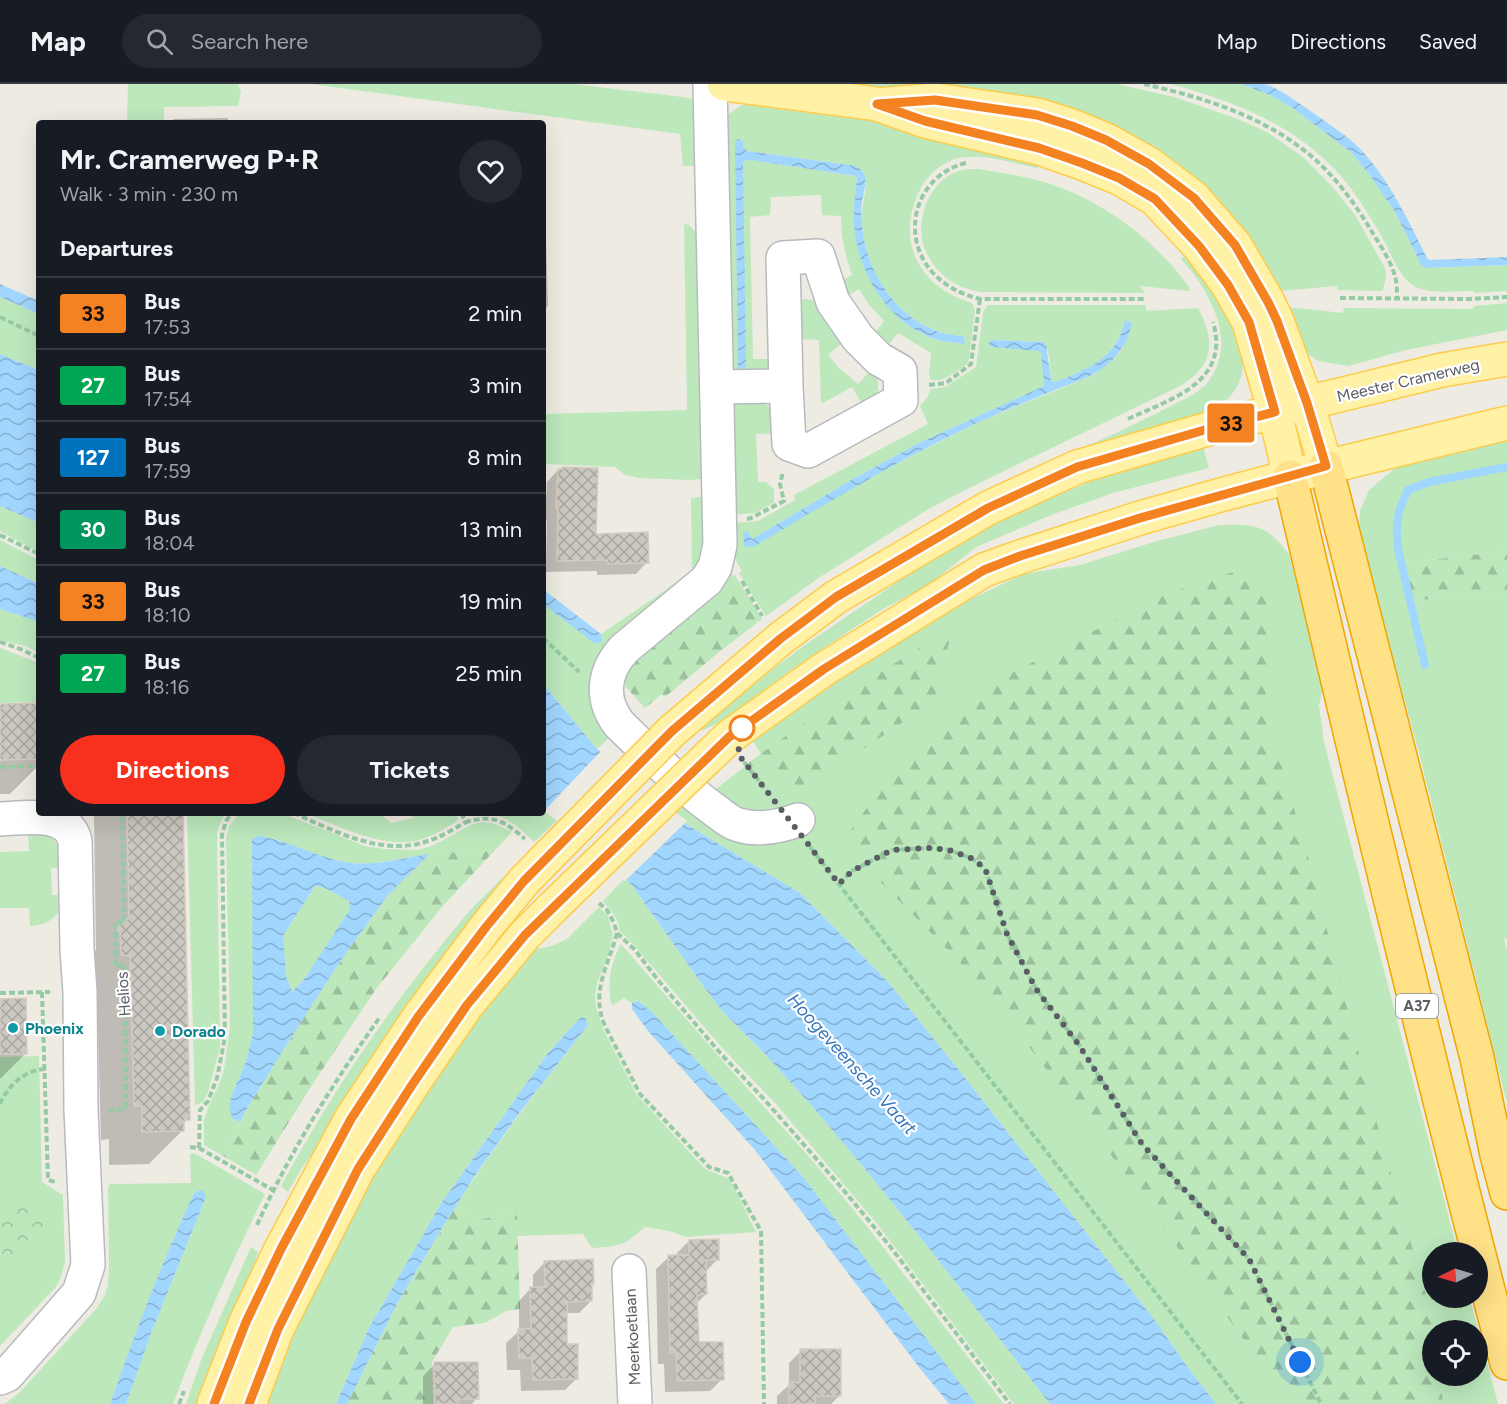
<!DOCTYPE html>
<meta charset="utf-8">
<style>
:root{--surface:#171b24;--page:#242831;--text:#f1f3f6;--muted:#9ea1a6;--line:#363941;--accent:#f8301e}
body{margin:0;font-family:Figtree,sans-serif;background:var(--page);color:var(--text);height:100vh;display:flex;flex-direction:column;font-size:22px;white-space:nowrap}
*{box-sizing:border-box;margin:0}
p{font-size:20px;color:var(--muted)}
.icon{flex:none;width:33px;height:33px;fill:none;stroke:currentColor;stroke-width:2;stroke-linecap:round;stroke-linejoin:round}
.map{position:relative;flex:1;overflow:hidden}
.sheet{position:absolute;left:36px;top:36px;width:510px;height:696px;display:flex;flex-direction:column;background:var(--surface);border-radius:6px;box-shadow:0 6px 24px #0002}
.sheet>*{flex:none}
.badge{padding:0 12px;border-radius:4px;font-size:21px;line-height:39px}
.needle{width:39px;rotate:265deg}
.tools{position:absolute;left:1422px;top:1158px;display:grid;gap:12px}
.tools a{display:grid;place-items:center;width:66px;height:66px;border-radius:50%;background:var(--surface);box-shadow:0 6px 24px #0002;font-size:30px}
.you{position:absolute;width:30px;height:30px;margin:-15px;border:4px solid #fff;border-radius:50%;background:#1a73e8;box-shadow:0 0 0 9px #1a73e833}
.map>.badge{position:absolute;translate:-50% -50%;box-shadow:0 0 0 3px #fff}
h2{padding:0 24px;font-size:22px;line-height:54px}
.round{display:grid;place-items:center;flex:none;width:63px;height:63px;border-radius:32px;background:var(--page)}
.overview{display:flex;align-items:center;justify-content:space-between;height:102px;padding:0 24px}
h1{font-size:28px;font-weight:700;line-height:45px}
.action{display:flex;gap:12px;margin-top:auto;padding:12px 24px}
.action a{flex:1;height:69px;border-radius:36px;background:var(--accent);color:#fff;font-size:24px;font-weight:700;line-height:69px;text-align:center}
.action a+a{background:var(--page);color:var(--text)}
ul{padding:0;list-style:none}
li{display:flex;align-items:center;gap:18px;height:72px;padding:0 24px;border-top:2px solid var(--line)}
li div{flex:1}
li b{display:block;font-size:22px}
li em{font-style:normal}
li .badge{min-width:66px;font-weight:700;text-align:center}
header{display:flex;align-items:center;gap:36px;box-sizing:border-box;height:84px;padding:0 30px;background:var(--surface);border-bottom:2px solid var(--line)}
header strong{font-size:28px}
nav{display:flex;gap:33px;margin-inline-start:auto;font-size:21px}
.search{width:420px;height:54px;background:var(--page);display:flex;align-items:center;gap:15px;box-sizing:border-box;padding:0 21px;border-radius:33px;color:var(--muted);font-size:22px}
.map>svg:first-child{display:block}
</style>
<header>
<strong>Map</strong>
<div class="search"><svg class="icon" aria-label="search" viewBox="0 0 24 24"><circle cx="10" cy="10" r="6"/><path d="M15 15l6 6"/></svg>Search here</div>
<nav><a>Map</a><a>Directions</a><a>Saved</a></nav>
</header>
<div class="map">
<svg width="1507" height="1320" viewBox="0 0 1507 1320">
<defs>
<pattern id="forest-firs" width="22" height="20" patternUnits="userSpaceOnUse" patternTransform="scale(1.5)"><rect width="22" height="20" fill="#bce8bc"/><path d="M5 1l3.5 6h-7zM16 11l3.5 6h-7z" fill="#9cbf9c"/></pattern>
<pattern id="park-crowns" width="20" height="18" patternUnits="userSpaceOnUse" patternTransform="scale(1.5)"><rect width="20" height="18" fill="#bce8bc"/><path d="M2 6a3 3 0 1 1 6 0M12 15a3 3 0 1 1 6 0" fill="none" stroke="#9cbf9c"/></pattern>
<pattern id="water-waves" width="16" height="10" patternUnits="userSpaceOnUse" patternTransform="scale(1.5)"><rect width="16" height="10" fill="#a1d6ff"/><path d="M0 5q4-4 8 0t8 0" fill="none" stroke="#86b1d2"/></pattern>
<pattern id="building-cross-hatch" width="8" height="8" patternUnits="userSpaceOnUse" patternTransform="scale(1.5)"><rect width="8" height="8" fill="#cbc8c1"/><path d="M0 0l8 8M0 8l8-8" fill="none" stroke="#a8a6a0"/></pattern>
</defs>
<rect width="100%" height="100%" fill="#eeece2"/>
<g fill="#bce8bc" fill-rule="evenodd">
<polygon points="128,0 238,0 241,8 238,22 164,23 164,39 127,39"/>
<polygon points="311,0 573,0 691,14 695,19 705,82 683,82 680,50"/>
<path d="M840 0H1117L1174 13 1238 35 1267 48 1303 73 1332 102 1355 131 1385 184C1387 193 1385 199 1382 207L1338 206 1337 202 1280 207 1288 223 1343 229 1344 224 1473 225 1474 222 1507 219V246L1406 266 1348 282 1318 277 1302 266 1271 207 993 16Z"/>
<path d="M1170 0H1241L1270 11 1294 25 1352 69 1371 93 1395 128 1421 181 1426 184 1507 181V207L1474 209V207C1457 207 1424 211 1411 200 1398 190 1392 171 1384 157 1378 145 1370 133 1363 122 1319 51 1247 20 1170 0Z"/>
<path d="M742 21H746L863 36 900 42 1039 76 1037 84C1011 79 981 68 955 75 939 80 925 94 919 108 895 158 920 204 972 219L975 226 969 276 967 280C955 288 946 298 931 296L929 290 931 269 898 249 885 265 871 254 884 237 870 222 859 205 842 215 834 201 852 191C845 171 841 153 841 132L822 131 821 111 771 113 770 131 750 133 753 275H773L770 284 765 288 731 292 727 31ZM743 63 747 67 856 82C861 85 865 90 866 97 866 110 861 124 862 138 864 193 906 249 963 252L965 258 963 260C949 258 935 257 922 250 883 230 855 180 854 137 853 123 856 109 857 95L856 92 750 76 744 77 743 82Z"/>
<path d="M979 85C1001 89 1025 92 1047 99 1104 117 1155 156 1190 204L1189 207 1140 202 1145 209 980 208C966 205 954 201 943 191 933 182 924 168 922 155 918 129 931 98 956 88 963 85 971 85 979 85Z"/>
<polygon points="684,140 689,141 701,154 712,387 700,395 690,396 640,394 625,391 615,383 543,380 543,330 687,326"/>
<path d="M1188 170 1207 195 1233 238 1243 277 1242 290 1237 303 1229 314 1213 328 1061 374C1098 357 1134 341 1169 323 1182 316 1198 310 1208 298 1239 258 1210 207 1181 175Z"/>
<polygon points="0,213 39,230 39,286 0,270"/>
<path d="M805 215 813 216 843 258 828 271 839 284 858 300 872 285C878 292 881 305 875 314 873 317 867 320 864 323L852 303 821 320 819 256 797 255 800 217Z"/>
<path d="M988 221H1145L1147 227 1198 224C1216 258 1214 282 1180 302L965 406 927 426 820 493 766 532 739 489 742 487 727 462 733 439 758 437 795 416 794 411 928 340 920 322 927 314 931 305 945 303 976 283 983 228ZM1124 242 1123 264 1115 274 1093 291 977 339 921 367 744 461 750 452 752 455 853 395 917 360 1044 302 1041 269 1039 267 993 256 1043 258C1051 267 1049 284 1051 296L1053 298 1058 297C1091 284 1110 277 1124 242Z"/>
<path d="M757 316C775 322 774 332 773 349L756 350 758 398H766L774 405V419L755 429 732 431 729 318Z"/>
<polygon points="1507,357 1507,467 1404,479 1410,517 1507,508 1507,854 1504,855 1507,868 1507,1019 1418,665 1360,454 1359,445 1360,427 1369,406 1400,380"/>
<polygon points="1203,362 1209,384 1113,409 1054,430 976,463 930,500 881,526 792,585 744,621 714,641 701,647 698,643 802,563 931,475 988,443 1050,414 1095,396 1146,378"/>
<polygon points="700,413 712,418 710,477 630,551 615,648 597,665 543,600 543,520 602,555 601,550 660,510 692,486 691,414"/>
<polygon points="0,422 39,439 39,468 0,447"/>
<path d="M1219 441C1255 440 1266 440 1289 470L1323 604 1319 621 1324 658 1458 1168H1432V1214H1470L1498 1320H1216L1186 1281 1157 1239 958 985 889 899 800 809 681 737 666 724 682 709 762 737 707 712 761 670 751 654 814 607 928 536 1023 490 1080 481 1157 457ZM1432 1246H1478V1292H1432Z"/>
<polygon points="0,456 39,476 39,500 0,482"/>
<polygon points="0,525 39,538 39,569 25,562 0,556"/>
<polygon points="0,564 39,579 39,618 0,619"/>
<path d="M543 722 559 735 534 758C511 736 499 726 467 732L465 729H543Z"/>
<polygon points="187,729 226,729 221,737 217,748 220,964 208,1008 203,1018 195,1021"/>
<path d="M239 729H281L365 762 384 765 418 766 434 761 471 741 482 738 491 739 500 742 512 748 495 766C468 768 442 769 416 772 395 775 373 782 351 779 323 775 298 764 272 754L253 878V950L245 980 233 1008 232 1034 240 1038 223 1072 204 1061V1036L209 1021 219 1001 224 986 230 943 226 754 229 742Z"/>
<path d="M305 729H379L391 739 414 734 408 729H456L458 735 456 738C445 744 435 751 423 755 385 767 339 742 305 729Z"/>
<path d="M28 749C55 749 59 759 64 783L51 784 52 811H64C62 831 50 841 30 842L29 824H0V768L29 767Z"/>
<path d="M505 791 458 856 349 1022 303 1082 288 1108 281 1102C334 1004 395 915 467 830 479 816 493 804 505 791Z"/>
<polygon points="625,794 631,800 701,899 723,928 764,969 812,1022 865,1085 932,1168 1050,1320 1014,1320 878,1141 776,1020 725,967 631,858 620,847 617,836 611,827 603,817"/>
<polygon points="315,802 325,804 349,817 350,825 305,894 292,908 285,892 283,852"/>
<path d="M599 823 608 832 613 851 609 869 597 899 595 911 596 923 604 947 637 1011 705 1085 730 1095 756 1148 686 1153 669 1147 645 1143C623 1162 621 1162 592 1164L583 1150 517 1152V1131L512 1130 477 1136 457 1120C497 1058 542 1000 588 941L581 933 548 969 442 1118 369 1244 336 1320H258L330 1158 438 978 526 867 552 862 567 855Z"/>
<path d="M621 860 722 976 811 1075 866 1141 1004 1320H976L804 1094 652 928 639 917 632 919 624 914 612 922C606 903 611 877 621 860Z"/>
<polygon points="39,972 42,1098 63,1111 65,1178 60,1195 55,1204 0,1262 0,973"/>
<path d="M194 1069 265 1110C231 1179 200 1248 173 1320H126L150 1252 206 1113 203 1107 200 1106 194 1109C162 1178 136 1249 110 1320H5L20 1308 96 1225 104 1213 108 1202 109 1183 108 1104 110 1100 191 1099 190 1070Z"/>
<polygon points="251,1163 258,1168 239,1231 204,1320 186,1320 201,1276"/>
</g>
<g fill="url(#forest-firs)">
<polygon points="1507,467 1507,508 1410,517 1403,488 1404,479"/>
<polygon points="724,476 733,492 735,491 762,535 718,569 665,613 662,610 645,624 626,603 621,592"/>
<polygon points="1248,483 1268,515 1265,625 1309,776 1380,1051 1436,1246 1432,1246 1432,1292 1440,1292 1443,1320 1290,1320 1120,1083 984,903 866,783 845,754 898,681 1010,590 1163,511"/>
<polygon points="953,543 934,617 844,678 799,712 748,679 844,611"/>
<polygon points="495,766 442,823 376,905 310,1004 256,1091 223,1072 249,1021 308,927 346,869 388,811 430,770"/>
<polygon points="457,1120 477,1136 512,1130 517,1131 520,1225 506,1227 485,1239 453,1243 432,1278 433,1320 347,1320 398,1218"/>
</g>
<polygon fill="url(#park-crowns)" points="17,1119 35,1123 47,1129 47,1150 39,1163 26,1172 0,1174 0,1122 2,1120"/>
<g fill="url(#water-waves)" fill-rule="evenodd">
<path d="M1241 0C1249 0 1257 0 1264 0 1278 3 1300 20 1312 28 1326 38 1340 47 1353 58 1386 88 1408 136 1427 174L1430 176 1507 173V181L1426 184 1421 181 1395 128 1371 93 1352 69 1294 25 1270 11Z"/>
<path d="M738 55 743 57V63L747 67 856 82C860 85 863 87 865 92 867 100 863 111 862 119 861 125 861 132 862 138 864 192 906 250 963 252L965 258 963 260C949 258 935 257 923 250 883 231 857 184 854 141 853 126 855 110 857 95L856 92 750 76 744 77 743 82 746 284 744 286 738 284 735 57Z"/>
<polygon points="0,200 39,217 39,230 0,213"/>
<path d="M1125 237H1129L1132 239C1128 258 1118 273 1103 284 1089 294 1073 299 1057 305 1031 316 1004 327 977 339 900 375 827 419 753 463H747L744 461 743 450 745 447 748 448 752 455 853 395 917 360 1044 302 1041 269 1039 267 992 263 989 260V257L993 256 1043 258 1046 260 1051 296 1053 298 1058 297C1090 284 1116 274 1125 237Z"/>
<polygon points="0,270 39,286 39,439 0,422"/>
<polygon points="0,482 39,500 39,538 0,525"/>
<polygon points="543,505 601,550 602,555 600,559 594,559 543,520"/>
<polygon points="543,600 597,665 681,737 800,809 889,899 958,985 1157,1239 1186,1281 1216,1320 1050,1320 932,1168 865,1085 812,1022 764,969 723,928 701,899 631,800 559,735 543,722"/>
<path d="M259 752C291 757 319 775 352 779 378 782 405 773 430 770L388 811 346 869 308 927 249 1021 240 1038 232 1034 229 1021 233 1008 245 980 253 950 252 755ZM315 802 325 804 349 817 350 825 305 894 292 908 286 892 283 852Z"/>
<polygon points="639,917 652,928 804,1094 976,1320 949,1320 918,1282 755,1066 648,947 632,925 632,919"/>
<polygon points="581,933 585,934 588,941 521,1027 476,1090 446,1138 398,1218 347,1320 336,1320 369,1244 442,1118 548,969"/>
<path d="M200 1106H203L206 1113 150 1252 126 1320H110C135 1249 162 1178 194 1109Z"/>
</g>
<polygon fill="#eeece2" points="603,665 668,722 687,737 625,797 557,737 544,727"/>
<g fill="#0003">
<polygon points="228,34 228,39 170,39 174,35"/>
<polygon points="543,155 546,155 548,222 543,227"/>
<polygon points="563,385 594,451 647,478 636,490 597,491 597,487 546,488 547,436 545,436 547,398 558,386 561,386"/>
<polygon points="39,621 39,681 10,710 0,710 0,622"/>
<polygon points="97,729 182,729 188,1035 183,1040 183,1046 149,1080 109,1081 109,1055 101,1056 97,906 87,905 83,879 96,866 94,733"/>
<polygon points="0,916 26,969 0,995"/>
<polygon points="689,1157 718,1175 705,1188 706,1210 696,1220 698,1260 722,1295 710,1307 665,1308 664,1280 658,1280 656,1185 669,1173 677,1172 677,1169"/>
<polygon points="545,1178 591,1201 591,1217 579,1229 565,1229 566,1262 577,1294 565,1306 521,1307 520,1286 507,1286 506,1259 519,1247 519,1217 531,1204 533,1204 533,1191"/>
<polygon points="801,1267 840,1311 831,1320 777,1320 777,1312 789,1301 789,1279"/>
<polygon points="435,1280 477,1314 472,1320 423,1320 423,1292"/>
</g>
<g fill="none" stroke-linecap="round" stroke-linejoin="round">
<path stroke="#a1d6ff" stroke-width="8" d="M1425 581 1398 465C1395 440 1397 428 1408 406L1429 398 1507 383"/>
</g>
<g fill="url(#building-cross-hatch)" stroke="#d4cdbf" stroke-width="1.5">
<polygon points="562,383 598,384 596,450 648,448 649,479 608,480 607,476 557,477 558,425 556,425 558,385 563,385"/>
<polygon points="39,619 39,675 0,676 0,620"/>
<polygon points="127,729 183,729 190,1036 184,1036 184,1047 142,1048 142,1022 134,1022 130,872 121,871 120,849 116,844 129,834"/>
<polygon points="26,914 27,970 0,970 0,915"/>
<polygon points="719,1155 719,1176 706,1176 707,1210 697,1211 699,1258 723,1258 724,1296 677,1297 676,1268 670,1269 668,1171 689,1171 689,1156"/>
<polygon points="593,1175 594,1200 592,1200 592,1217 567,1218 567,1260 578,1260 578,1295 533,1296 532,1274 519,1274 518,1245 531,1245 530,1203 545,1203 544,1177"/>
<polygon points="800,1265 841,1265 841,1312 815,1312 815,1320 789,1320 789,1298 800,1298"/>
<polygon points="434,1278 478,1278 479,1315 458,1315 458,1320 435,1320"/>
</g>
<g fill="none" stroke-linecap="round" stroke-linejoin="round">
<g stroke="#b7babf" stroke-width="36">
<g id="minor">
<path d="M710 0 720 461 715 483 707 496 624 565C603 588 600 615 619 640 650 670 681 702 716 727 723 732 730 739 739 741 758 747 781 742 798 736"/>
<polyline points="717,303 786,302 783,174 818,172 833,218 858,254 879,275 900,287 901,316 808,367 789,360 786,302"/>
<path d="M0 735C24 734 68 726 75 757L77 865 80 908 81 1026 88 1181 79 1209 7 1291 0 1294"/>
<polyline points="629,1187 635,1320"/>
</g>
</g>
<g stroke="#fdcc4c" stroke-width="36">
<g id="major">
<polyline points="724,0 877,20 925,37 1039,64 1082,79 1119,94 1155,115 1199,162 1228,201 1249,238 1275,328 1290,393"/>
<polyline points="888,20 935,16 1037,31 1072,42 1106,56 1149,80 1194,114 1235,161 1268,218 1277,237 1307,319 1326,383"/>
<polyline points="672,647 780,555 836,513 988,424 1077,383 1208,345 1307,319 1442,286 1507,275"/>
<polyline points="706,675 729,653 824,585 984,486 1020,473 1140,434 1224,410 1326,383 1507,339"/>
<polyline points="214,1320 246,1238 281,1165 351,1035 419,933 486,843 524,797"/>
<polyline points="249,1320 277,1245 358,1085 412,1001 467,921 525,851 553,823"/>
</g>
</g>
<g stroke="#f0a600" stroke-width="36">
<g id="highway">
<polyline points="1326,383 1477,974 1497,1071 1507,1109"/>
<path d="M1290 393C1359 689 1430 985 1507 1279"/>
</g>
</g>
<g stroke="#94caa4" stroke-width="4" stroke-dasharray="6 3" stroke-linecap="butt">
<path d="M1144 0C1197 12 1253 29 1297 61 1327 82 1350 112 1369 143 1378 158 1390 175 1395 192 1397 199 1397 207 1397 214"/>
<path d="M966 79C916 91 899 150 932 188 946 203 961 210 980 215H1145"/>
<polyline points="1340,214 1469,215 1507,213"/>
<polyline points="0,233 39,252"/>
<polyline points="929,301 946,299 971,280 980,215"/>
<path d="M1128 335C1170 315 1231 299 1213 238"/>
<polyline points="747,435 751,434 784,417 780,400 783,388"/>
<polyline points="0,451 39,470"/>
<polyline points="742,497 762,532"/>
<polyline points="543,554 579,588"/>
<polyline points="0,558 23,566 39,574"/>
<polyline points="744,678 771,712"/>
<polyline points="0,683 39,682"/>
<path d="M294 729C334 747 383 773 428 757 441 753 454 745 466 738"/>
<path d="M461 729 466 738C494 730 504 737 525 755"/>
<polyline points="810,763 1242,1320"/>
<polyline points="839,800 852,787 892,766 930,764 949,766 971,774 985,784 1007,850 1036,905 1079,961 1142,1060 1249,1175 1321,1320"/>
<polyline points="599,819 607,826 614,839 617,849 635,866 658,896 721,970 763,1014 841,1103 889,1161 1010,1320"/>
<path d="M617 849C608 883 590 908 605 942L640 1010 709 1083 728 1089 761 1147 764 1320"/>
<polyline points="42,908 48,1096 55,1098"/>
<polyline points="0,909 50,908"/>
<path d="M0 1020C8 1002 24 986 45 985"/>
<polyline points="109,1026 126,1025 125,881 116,882 115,838 124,839 122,729"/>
<polyline points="190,1063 199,1064 200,1026 208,1017 217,994 225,953 222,751 226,737 232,729"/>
<polyline points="199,1064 273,1106"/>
<path d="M257 1141C290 1068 333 999 380 933"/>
<polyline points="179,1320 184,1307"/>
</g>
<use href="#minor" stroke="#fff" stroke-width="33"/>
<use href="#major" stroke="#fff1a6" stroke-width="33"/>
<use href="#highway" stroke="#ffe188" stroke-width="33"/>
<g stroke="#fdcc4c" stroke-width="36" stroke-linecap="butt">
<g id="major-bridge">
<polyline points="524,797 672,647"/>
<polyline points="553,823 706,675"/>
</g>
</g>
<use href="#major-bridge" stroke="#fff1a6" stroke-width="33"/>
</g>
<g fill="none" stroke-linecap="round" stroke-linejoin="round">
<g stroke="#fff" stroke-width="14">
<polyline id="line" points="214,1320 246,1238 281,1165 351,1035 418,933 486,843 524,797 672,647 780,555 836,513 988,424 1077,383 1208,345 1275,328 1249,238 1228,201 1199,162 1155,115 1119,94 1082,79 1039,64 925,37 877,20 935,16 1037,31 1072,42 1106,56 1149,80 1194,114 1235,161 1268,218 1277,237 1307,319 1326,382 1140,434 1020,472 984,486 824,585 729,653 525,851 467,921 412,1001 358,1085 278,1245 249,1320"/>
</g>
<use href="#line" stroke="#f58220" stroke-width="9"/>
<polyline stroke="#5a5e64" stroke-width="6" stroke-dasharray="0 10.8" points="742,644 738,670 839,800 852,787 892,766 930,764 949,766 971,774 985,784 1007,850 1036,905 1079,961 1142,1060 1249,1175 1300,1278"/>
</g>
<circle fill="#fff" stroke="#f58220" stroke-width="3" cx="742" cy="644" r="12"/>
<g fill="#0f9aa8" stroke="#fff" stroke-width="2">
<circle cx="13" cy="944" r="6"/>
<circle cx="160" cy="947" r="6"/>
</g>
<g text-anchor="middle" stroke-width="4.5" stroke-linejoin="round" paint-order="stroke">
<rect fill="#fff" stroke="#8c8e92" stroke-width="1.5" x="1396" y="910" width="42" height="24" rx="4.5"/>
<g font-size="15" font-weight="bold" fill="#5a5e64">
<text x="1417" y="927">A37</text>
</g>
<g font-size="16" fill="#5a5e64" stroke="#fff">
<text transform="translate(1408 296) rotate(-13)" y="6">Meester Cramerweg</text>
<text transform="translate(123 910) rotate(-94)" y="6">Helios</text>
<text transform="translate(632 1253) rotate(-93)" y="6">Meerkoetlaan</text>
</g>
<g font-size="16" font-weight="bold" fill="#0d838f" stroke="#fff" text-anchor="start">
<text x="25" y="950">Phoenix</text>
<text x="172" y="953">Dorado</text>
</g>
<g font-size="18" font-style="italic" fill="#3576ba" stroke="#fff">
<text transform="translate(852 980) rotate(48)" y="6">Hoogeveensche Vaart</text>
</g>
</g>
</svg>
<div class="tools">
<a><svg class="needle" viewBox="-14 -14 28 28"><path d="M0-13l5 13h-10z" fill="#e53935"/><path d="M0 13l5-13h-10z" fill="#9ea1a6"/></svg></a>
<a><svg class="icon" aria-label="locate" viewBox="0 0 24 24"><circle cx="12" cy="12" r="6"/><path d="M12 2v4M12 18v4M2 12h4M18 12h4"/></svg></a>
</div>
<div class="you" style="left:1300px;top:1278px"></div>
<b class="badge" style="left:1231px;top:339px;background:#f58220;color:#111">33</b>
<section class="sheet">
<div class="overview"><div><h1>Mr. Cramerweg P+R</h1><p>Walk · 3 min · 230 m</p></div><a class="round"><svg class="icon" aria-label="heart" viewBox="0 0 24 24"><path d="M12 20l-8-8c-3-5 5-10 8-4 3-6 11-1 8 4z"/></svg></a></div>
<h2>Departures</h2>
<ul>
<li><span class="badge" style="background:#f58220;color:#111">33</span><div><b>Bus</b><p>17:53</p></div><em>2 min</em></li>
<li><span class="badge" style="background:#00a651;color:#fff">27</span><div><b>Bus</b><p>17:54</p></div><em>3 min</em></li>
<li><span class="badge" style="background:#0072bc;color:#fff">127</span><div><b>Bus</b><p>17:59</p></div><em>8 min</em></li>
<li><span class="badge" style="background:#00965e;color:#fff">30</span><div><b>Bus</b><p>18:04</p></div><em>13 min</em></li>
<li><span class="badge" style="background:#f58220;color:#111">33</span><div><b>Bus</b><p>18:10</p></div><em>19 min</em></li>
<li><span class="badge" style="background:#00a651;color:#fff">27</span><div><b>Bus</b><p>18:16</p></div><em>25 min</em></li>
</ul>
<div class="action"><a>Directions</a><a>Tickets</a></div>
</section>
</div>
